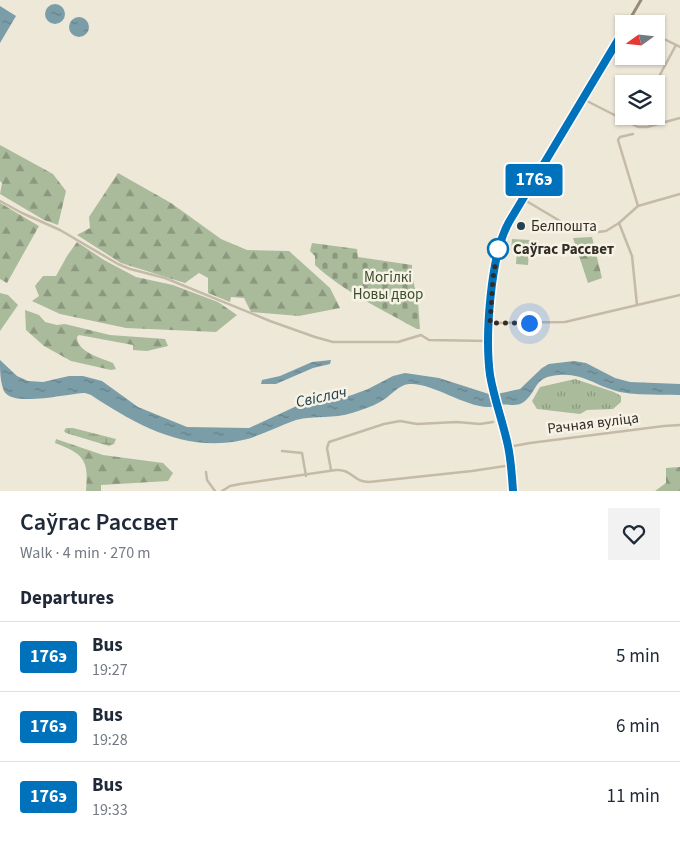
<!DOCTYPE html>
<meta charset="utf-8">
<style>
:root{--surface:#fff;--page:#f2f2f3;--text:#1f2937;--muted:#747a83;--line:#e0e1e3}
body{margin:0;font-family:"Source Sans 3",sans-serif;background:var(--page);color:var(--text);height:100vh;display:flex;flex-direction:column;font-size:19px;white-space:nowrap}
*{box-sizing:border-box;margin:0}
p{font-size:16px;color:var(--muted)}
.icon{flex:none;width:28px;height:28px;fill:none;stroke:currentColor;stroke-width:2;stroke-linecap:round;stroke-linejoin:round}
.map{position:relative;height:491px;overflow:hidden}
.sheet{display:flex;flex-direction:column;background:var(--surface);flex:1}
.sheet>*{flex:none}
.badge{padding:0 10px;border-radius:4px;font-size:18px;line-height:32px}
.needle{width:32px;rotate:255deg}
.controls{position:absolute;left:615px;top:15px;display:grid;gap:10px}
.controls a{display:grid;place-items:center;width:50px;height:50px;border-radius:0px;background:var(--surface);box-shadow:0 1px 4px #0004;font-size:25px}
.you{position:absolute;width:25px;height:25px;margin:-12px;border:4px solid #fff;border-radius:50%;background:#1a73e8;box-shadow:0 0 0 8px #1a73e833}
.map>.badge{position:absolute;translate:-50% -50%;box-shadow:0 0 0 2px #fff}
h2{padding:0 20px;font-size:19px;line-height:45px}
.round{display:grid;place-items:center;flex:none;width:52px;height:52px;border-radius:0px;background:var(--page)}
.headline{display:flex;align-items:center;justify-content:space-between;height:85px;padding:0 20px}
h1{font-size:24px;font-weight:600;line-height:38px}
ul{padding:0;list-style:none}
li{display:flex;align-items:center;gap:15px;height:70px;padding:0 20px;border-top:1px solid var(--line)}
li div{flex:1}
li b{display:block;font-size:19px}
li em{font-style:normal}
li .badge{min-width:55px;font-weight:700;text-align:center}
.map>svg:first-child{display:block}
</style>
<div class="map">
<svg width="680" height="491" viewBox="0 0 680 491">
<defs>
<pattern id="grass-tufts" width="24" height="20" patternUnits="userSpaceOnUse" patternTransform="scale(1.25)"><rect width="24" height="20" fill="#aabb9b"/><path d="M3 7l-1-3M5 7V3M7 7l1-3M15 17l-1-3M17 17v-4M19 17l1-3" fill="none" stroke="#8b987e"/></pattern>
<pattern id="forest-firs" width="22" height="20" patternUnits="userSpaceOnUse" patternTransform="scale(1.25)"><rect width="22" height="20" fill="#aabb9b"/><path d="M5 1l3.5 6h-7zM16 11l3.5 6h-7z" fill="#8b987e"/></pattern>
<pattern id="wetland-marsh" width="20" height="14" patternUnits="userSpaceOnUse" patternTransform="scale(1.25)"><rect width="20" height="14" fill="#aabb9b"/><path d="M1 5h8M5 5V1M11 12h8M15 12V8" fill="none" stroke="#8b987e"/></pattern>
<pattern id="cemetery-stones" width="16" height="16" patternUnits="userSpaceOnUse" patternTransform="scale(1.25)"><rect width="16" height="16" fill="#aabb9b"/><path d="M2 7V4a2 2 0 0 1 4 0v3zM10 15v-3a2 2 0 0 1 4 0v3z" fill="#8b987e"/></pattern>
<pattern id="water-ripples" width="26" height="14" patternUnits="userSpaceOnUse" patternTransform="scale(1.25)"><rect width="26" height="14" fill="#7b9da8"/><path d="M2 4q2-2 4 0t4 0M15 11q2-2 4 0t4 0" fill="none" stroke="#658089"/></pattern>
</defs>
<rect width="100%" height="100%" fill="#eee8d9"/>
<polygon fill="url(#grass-tufts)" points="575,379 614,392 621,396 621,402 613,409 587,410 580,414 537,409 532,401 540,387"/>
<g fill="url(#forest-firs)">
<polygon points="0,145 53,174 66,191 58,225 44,220 0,194 2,183 0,181"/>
<polygon points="118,173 171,203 221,239 247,250 289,251 330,288 340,308 299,316 251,312 244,298 231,297 230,302 208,293 208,278 199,273 185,283 121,263 77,235 90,228 89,217"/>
<polygon points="0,203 39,226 7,283 0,279"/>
<polygon points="592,237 602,278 588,283 573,238"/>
<polygon points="77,242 104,260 136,277 173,285 218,302 237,315 216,332 126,328 60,314 32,301 39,296 35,286 43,276 56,276 67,256"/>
<polygon points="0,293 8,295 18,305 0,331"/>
<path d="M25 310 39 315 45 322 57 325 65 324 110 335 165 339 168 346 147 351 133 350V345L79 335 77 337C77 352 101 358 113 363L116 369 111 370 71 361 44 346 26 330Z"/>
<path d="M56 439 103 455 163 463 173 473 168 481 101 485V491H86C89 460 84 454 55 443Z"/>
<polygon points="680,467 680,491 655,491 666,483 666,468"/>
</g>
<polygon fill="url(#wetland-marsh)" points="66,428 73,428 116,439 114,444 109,446 66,433 64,431"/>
<path fill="url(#cemetery-stones)" d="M312 243 357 249 358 257 412 265V275L418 302 420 329H417C383 310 344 292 315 265V256L310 251Z"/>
<polygon fill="#aabb9b" points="512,239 530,240 528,265 516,264 517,251 511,251"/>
<g fill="url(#water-ripples)">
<circle cx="55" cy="14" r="10"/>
<polygon points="0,6 16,16 0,43"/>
<circle cx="79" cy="27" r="10"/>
<path d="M0 360 17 376 28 381 43 382 69 376H83L102 381 138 407 187 427 249 428 301 404 334 400 352 395 368 389 393 376 405 373 439 378 492 395 520 389 542 368 549 364 574 361 586 363 615 378 630 382 680 384V395C660 394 639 396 620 392 597 387 584 373 559 375 533 377 539 389 525 401 517 408 508 403 499 405 495 406 492 407 488 407 463 406 431 382 409 384 398 385 390 397 380 402 371 407 361 410 352 413 334 419 315 415 296 420 278 426 261 436 243 440 185 453 137 425 91 395L85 393C70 393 12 408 4 391 0 381 0 371 0 360Z"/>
<polygon points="331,360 330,364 313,368 276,384 261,384 262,380 280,376 312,362"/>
</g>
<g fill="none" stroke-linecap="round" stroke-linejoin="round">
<g stroke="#c4baa7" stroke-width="2.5">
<polyline points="630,20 637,24"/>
<polyline points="656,35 680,47"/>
<polyline points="655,84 676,45"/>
<polyline points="583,99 638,127 647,127 680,118"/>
<polyline points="633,134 620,137 618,140 638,206"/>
<polyline points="523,199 565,224 598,232 606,231 619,223 638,206 680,194"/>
<polyline points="0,201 22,213 60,230 118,264 130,269 165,278 270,321 315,337 333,342 398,342 421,335 429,340 489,341"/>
<polyline points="619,223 632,256 637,305"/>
<polyline points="490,323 565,322 680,295"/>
<polyline points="508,447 530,443 664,426 680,425"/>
<polyline points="282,451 302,453 306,476"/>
<polyline points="331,470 327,448 329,442 384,424 400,421 417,424 457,422 480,424 493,422"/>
<polyline points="206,472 207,480 215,491"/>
<path d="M222 491 230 486 240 484 336 470C352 469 353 482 369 482L472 471 511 465"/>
</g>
<g stroke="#988a78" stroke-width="3">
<polyline points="627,24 641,0"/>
<path d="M513 491C512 476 511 460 508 446 503 422 494 399 490 375 484 336 490 256 509 222L624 30"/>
</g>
</g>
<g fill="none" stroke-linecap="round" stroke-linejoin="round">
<g stroke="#fff" stroke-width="11">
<path id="line" d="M513 491C512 476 511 460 508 446 503 422 494 399 490 375 485 337 490 256 509 222L624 30"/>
</g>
<use href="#line" stroke="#0072bc" stroke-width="8"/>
<polyline stroke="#322c26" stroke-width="5" stroke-dasharray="0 9" points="498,249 493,278 490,323 529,323"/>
</g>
<circle fill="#21424e" stroke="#f6f2e5" stroke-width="2" cx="521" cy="226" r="5"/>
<circle fill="#fff" stroke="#0072bc" stroke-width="2.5" cx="498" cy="249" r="10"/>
<g text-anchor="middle" stroke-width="5" stroke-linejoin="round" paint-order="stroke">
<g font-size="15" fill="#322c26" stroke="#f6f2e5" text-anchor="start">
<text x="531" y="231">Белпошта</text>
</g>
<g font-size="15" font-weight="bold" fill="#322c26" stroke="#f6f2e5" text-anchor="start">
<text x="513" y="254">Саўгас Рассвет</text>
</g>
<g font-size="15" fill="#3b4d2d" stroke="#f6f2e5">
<text x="388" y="282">Могілкі<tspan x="388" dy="17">Новы двор</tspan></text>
</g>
<g font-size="15" fill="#322c26" stroke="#f6f2e5">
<text transform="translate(593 423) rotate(-7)" y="5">Рачная вуліца</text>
</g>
<g font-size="16" font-style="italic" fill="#21424e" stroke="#f6f2e5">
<text transform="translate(321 396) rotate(-12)" y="6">Свіслач</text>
</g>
</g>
</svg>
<div class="controls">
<a><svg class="needle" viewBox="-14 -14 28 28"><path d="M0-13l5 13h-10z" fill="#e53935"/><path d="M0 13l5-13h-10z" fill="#747a83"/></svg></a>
<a><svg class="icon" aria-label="layers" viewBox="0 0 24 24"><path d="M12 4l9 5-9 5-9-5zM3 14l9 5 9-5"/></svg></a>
</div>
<div class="you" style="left:529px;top:323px"></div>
<b class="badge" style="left:534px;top:180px;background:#0072bc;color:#fff">176э</b>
</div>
<section class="sheet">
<div class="headline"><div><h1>Саўгас Рассвет</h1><p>Walk · 4 min · 270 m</p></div><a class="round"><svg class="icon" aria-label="heart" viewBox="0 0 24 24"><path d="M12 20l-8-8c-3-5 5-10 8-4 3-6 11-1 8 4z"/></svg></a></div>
<h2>Departures</h2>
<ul>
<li><span class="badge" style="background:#0072bc;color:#fff">176э</span><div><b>Bus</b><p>19:27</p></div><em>5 min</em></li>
<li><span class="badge" style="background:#0072bc;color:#fff">176э</span><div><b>Bus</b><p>19:28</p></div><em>6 min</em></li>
<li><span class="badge" style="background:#0072bc;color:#fff">176э</span><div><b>Bus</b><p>19:33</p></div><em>11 min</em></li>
</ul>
</section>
